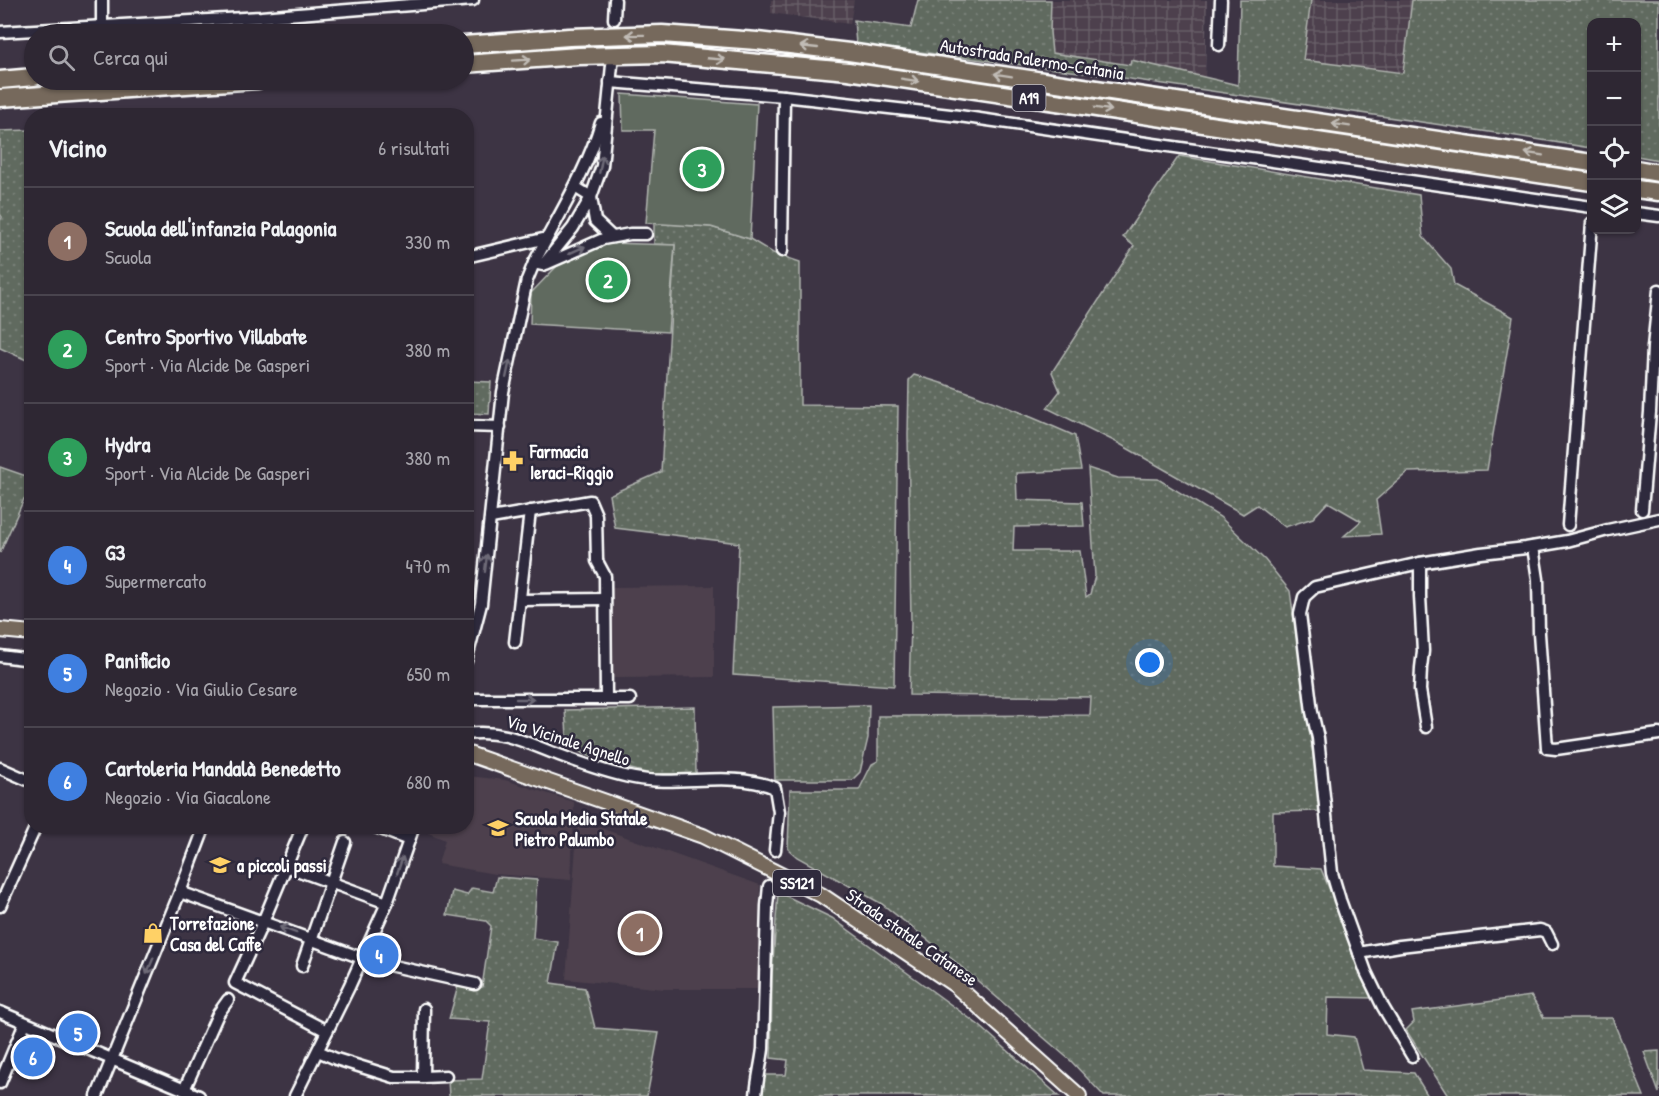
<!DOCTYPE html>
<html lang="it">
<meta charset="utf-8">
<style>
body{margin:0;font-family:"Patrick Hand",sans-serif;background:#3a333f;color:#f1f3f6}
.controls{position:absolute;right:18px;top:18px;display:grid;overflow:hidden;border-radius:12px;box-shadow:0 2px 4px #0004}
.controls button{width:54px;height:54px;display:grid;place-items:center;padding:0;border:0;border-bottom:2px solid #49444e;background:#2e2733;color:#f1f3f6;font:30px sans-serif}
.you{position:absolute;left:1150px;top:663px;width:21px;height:21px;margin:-15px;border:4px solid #fff;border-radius:50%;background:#1a73e8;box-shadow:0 0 0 9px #1a73e833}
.badge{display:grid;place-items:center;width:39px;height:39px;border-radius:50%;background:#ffd166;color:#fff;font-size:20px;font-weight:700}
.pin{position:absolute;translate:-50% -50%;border:3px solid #fff;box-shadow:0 2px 6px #0006}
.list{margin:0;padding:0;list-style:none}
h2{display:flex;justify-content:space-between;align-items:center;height:78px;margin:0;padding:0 24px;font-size:26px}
h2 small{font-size:20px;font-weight:400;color:#a7a5ac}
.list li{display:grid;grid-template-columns:39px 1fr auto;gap:18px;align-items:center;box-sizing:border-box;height:108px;padding:0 24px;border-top:2px solid #49444e}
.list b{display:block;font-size:22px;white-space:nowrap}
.list p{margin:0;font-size:20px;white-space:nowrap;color:#a7a5ac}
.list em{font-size:20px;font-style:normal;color:#a7a5ac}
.icon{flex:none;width:33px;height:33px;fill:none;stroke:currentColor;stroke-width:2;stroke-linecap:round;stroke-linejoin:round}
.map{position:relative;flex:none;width:1659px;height:1096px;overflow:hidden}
.search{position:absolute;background:#2e2733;box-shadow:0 2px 4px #0004;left:24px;top:24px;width:450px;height:66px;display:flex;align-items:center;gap:15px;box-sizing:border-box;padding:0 21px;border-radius:33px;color:#a7a5ac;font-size:22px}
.panel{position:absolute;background:#2e2733;box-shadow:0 2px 4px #0004;left:24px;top:108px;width:450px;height:726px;border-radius:24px}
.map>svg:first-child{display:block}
.built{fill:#4d414d}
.industrial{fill:url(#industrial-grid)}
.grass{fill:url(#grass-dots);stroke:#b0b4af;stroke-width:1.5}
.pitch{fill:#606a5f;stroke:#b0b4af;stroke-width:1.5}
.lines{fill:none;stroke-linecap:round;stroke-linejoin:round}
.minor-tunnel{stroke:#504857;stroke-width:10;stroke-dasharray:10 5;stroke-linecap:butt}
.minor-casing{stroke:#fff;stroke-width:15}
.major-casing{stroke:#fff;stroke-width:18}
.highway-casing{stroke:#fff;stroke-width:21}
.minor{stroke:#2f2a3d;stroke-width:10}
.major{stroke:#76695c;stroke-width:14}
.highway{stroke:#76695c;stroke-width:16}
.oneway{stroke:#c1bcb6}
.oneway2{stroke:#6d6a77}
.labels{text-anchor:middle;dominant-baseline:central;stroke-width:5;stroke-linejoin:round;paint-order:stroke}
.shield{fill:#2f2a3d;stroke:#c1bfc5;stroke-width:1.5}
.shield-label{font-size:16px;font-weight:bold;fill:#fff}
.street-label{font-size:18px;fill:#fff;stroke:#2f2a3d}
.poi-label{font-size:18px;font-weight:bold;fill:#fff;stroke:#2f2a3d;text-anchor:start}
</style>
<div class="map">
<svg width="1659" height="1096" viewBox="0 0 1659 1096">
<defs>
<pattern id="industrial-grid" width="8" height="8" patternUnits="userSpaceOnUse" patternTransform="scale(1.5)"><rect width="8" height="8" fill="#4d414d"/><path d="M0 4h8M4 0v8" fill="none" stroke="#685e68"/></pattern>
<pattern id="grass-dots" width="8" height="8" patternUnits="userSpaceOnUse" patternTransform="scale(1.5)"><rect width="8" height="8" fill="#606a5f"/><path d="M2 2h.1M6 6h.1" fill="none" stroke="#788077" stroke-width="1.8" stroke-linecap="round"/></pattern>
</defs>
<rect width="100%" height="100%" fill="#3d3444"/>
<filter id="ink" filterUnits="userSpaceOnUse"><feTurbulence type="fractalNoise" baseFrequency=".0167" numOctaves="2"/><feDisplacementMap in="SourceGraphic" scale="12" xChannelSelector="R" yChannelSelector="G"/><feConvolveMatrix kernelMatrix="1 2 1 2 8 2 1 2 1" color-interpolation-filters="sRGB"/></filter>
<g filter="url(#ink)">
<g class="built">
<polygon points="714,586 714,677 613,678 612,587"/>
<polygon points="467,776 505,780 574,802 571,880 495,874 438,864 445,840 422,830 423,827 466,826"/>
<polygon points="578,820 760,885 758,989 664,989 566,979"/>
</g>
<g class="industrial">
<polygon points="771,0 854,0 850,24 771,13"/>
<polygon points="1051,0 1207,0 1205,77 1131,61 1130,65 1052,53 1050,32"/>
<polygon points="1311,0 1412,0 1404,73 1303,60"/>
</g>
<g class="grass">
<polygon points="918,0 1051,0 1050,32 1052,53 1130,65 1131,60 1238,85 1240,0 1311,0 1303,60 1403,73 1412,0 1659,0 1659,160 1637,156 1636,22 1592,22 1591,148 1523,137 1103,75 856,44 854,20 911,28"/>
<polygon points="31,130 32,130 31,362 0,348 0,221 2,217 0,214 0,131"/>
<polygon points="1179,156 1419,195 1423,237 1451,269 1454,285 1513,317 1487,470 1408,472 1376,500 1381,534 1344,536 1361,521 1328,502 1313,518 1285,527 1257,505 1243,514 1118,443 1047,408 1060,391 1052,372 1134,246 1123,237"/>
<polygon points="654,223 711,227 750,239 773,253 800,262 800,405 898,406 894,686 733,675 739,543 615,528 609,495 661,472 675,245 654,244"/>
<path d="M914 375C970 390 1022 413 1075 436L1081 470 1016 473 1017 500 1082 502 1084 526 1014 527 1013 551H1080L1086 597 1090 594 1095 576 1088 468 1118 478 1158 479 1220 517 1265 560 1290 591 1321 811 1273 812V866L1321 869 1375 998 1328 997 1327 1034 1354 1037 1363 1070 1414 1073 1428 1096H1104L1071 1061 951 958 882 904 797 857 788 849 790 790H859L872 764 878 761V716L1090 715 1091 697 909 695 911 622 908 435 909 380Z"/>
<polygon points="467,381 491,382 489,414 467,413"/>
<polygon points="0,467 32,478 31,501 24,499 0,553"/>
<polygon points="869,705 868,738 860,772 852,780 775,780 773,707"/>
<polygon points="695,707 696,774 650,774 604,762 568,747 565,710"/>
<polygon points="497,877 537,880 533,938 558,942 551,983 585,988 595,1028 659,1033 647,1096 449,1096 448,1080 482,1079 490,1022 449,1019 458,986 472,989 482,987 491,926 486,921 447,915 452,891 467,895 472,888 493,892"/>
<polygon points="778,892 832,918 924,985 980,1026 1059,1096 762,1096 762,1075 786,1075 788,1060 771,1058 772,975"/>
<polygon points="1531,996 1544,1018 1612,1018 1644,1096 1448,1096 1406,1030 1414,1022 1412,1012"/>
<polygon points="1659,1051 1659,1093 1644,1052"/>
</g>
<g class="pitch">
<polygon points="622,94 757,104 750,239 711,227 646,223 654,130 623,130"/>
<polygon points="609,243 675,245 668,332 530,324 531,293 557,266"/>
</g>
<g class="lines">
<polyline class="minor-tunnel" points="769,886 775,850"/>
<g class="minor-casing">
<g id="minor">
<polyline points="102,0 102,26"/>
<polyline points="614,19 615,0"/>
<polyline points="0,32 261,17 473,0"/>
<polyline points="1219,45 1221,0"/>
<polyline points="610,82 784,96 959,116 1592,207"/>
<polyline points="575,187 591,197 595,221 612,237"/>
<polyline points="1636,213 1659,216"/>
<polyline points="782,251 784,96"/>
<polyline points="466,257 547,238"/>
<path d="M534 263C558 216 586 173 601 123"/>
<polyline points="546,264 603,239 630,234 646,234"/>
<polyline points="466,426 500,427"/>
<polyline points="1642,510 1650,412 1653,347 1659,290"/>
<polyline points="491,518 590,501 596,515 597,561 605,576 606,699"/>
<polyline points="1568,525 1592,223"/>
<polyline points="1533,547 1538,579 1539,633 1547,748 1556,749 1659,734"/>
<polyline points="1420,563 1420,596 1423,651 1421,668 1420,690 1426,727"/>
<polyline points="520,600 605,599"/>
<polyline points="515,642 530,511"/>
<polyline points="0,656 32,660"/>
<polyline points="466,661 481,604 503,392 527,280 534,263 543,265 573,228 591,197 602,166 612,65"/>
<polyline points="466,699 630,699"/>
<path d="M466 734C503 729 526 743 559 755 583 764 608 773 634 778 680 787 730 770 775 788L779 812 775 850"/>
<polyline points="0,768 32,782"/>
<polyline points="303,826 263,922 235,983 327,1031"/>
<polyline points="373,826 409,840"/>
<polyline points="286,866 387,903"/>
<polyline points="180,892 362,958 393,966 475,984"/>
<polyline points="0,906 36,826"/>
<polyline points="1359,953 1400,946 1540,930 1546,932 1552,944"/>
<polyline points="302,966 345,842"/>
<polyline points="0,1012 199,1096"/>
<polyline points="318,1051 336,1059 394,1077 423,1077 424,1009"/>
<polyline points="1412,1056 1383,1007 1366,972 1340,900 1332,873 1318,738 1312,712 1300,614 1304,597 1315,587 1420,563 1481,553 1526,548 1567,541 1608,530 1659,519"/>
<polyline points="423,1077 446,1076"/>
<polyline points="0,1083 25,1023"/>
<polyline points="184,1090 218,1014 228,1000"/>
<polyline points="97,1096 180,892 205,826"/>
<polyline points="295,1096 349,987 387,903 414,826"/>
<path d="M756 1096C757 1080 761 1065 763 1049L767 906 769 886"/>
</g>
</g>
<g class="major-casing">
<g id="major">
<polyline points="0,630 32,633"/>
<polyline points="466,753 703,836 821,895 955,985 1079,1096"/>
</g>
</g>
<g class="highway-casing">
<g id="highway">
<polyline points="464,45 569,37 662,34 757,41 849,52 1592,163"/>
<polyline points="464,64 579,56 662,54 848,71 1592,182"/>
<polyline points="0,80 34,77"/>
<polyline points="0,98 257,80"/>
<polyline points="1636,169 1659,173"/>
<polyline points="1636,189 1659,192"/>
</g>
</g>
<use href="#minor" class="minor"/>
<use href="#major" class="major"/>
<use href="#highway" class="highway"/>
</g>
<defs><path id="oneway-shaft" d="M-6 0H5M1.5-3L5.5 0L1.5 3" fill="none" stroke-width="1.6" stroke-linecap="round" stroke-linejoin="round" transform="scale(1.5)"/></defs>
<g class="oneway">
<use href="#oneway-shaft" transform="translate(635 35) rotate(179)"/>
<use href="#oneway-shaft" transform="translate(809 47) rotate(-174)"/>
<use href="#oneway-shaft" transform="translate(716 59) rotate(5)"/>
<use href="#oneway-shaft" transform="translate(522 60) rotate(-4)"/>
<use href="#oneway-shaft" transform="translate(1003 75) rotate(-171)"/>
<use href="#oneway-shaft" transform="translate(910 80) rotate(9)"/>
<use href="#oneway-shaft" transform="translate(1103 109) rotate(9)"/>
<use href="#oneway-shaft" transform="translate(1341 125) rotate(-171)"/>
<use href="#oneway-shaft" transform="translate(1534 154) rotate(-171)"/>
</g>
<g class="oneway2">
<use href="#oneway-shaft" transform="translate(601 164) rotate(-79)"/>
<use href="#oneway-shaft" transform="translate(577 250) rotate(-24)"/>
<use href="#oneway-shaft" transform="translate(508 369) rotate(-78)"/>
<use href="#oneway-shaft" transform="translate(486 563) rotate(-83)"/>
<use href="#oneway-shaft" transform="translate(525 699)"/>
<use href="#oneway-shaft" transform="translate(400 865) rotate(-71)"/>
<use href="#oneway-shaft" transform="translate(288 930) rotate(-160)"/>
<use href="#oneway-shaft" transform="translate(150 966) rotate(113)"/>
</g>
</g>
<defs>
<g id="pharmacy-bare" transform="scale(1.62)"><path d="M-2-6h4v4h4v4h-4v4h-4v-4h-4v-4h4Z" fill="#ffd166" stroke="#2f2a3d" stroke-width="2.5" paint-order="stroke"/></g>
<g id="school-bare" transform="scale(1.62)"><path d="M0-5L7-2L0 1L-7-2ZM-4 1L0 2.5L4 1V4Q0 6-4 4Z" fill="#ffd166" stroke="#2f2a3d" stroke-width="2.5" paint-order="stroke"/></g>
<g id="shop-bare" transform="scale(1.62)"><path d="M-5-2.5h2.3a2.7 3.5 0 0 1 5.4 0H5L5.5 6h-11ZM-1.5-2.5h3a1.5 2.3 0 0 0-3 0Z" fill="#ffd166" stroke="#2f2a3d" stroke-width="2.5" paint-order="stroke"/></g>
</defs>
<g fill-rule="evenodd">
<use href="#pharmacy-bare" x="513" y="461"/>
<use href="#school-bare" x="498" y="828"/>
<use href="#school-bare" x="220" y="865"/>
<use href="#shop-bare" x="153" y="933"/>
</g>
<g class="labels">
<g class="shield">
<rect x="1012.5" y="85" width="33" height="26" rx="4.5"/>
<rect x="773" y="870" width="48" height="26" rx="4.5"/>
</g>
<g class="shield-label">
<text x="1029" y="98">A19</text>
<text x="797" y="883">SS121</text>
</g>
<g class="street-label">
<text transform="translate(1032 59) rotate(9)">Autostrada Palermo-Catania</text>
<text transform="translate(568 740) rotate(18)">Via Vicinale Agnello</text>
<text transform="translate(912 937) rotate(35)">Strada statale Catanese</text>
</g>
<g class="poi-label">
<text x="530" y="451">Farmacia<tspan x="530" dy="21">Ieraci-Riggio</tspan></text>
<text x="515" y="818">Scuola Media Statale<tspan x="515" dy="21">Pietro Palumbo</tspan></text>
<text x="237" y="865">a piccoli passi</text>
<text x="170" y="923">Torrefazione<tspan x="170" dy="21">Casa del Caffe</tspan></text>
</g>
</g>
</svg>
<div class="controls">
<button>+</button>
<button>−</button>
<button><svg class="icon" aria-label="locate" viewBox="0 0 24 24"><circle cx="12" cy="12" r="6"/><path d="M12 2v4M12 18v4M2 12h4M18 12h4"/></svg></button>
<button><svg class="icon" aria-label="layers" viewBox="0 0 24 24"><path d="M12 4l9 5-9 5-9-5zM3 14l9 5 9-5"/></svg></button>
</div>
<div class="you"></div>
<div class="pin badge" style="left:640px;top:933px;background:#8d6e63">1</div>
<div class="pin badge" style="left:608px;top:280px;background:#2e9e5b">2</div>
<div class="pin badge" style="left:702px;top:169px;background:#2e9e5b">3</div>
<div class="pin badge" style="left:379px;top:955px;background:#3f7fe0">4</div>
<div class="pin badge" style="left:78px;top:1033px;background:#3f7fe0">5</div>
<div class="pin badge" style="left:33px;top:1057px;background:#3f7fe0">6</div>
<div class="search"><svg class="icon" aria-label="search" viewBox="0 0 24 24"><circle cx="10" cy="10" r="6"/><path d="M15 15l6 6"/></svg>Cerca qui</div>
<section class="panel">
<h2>Vicino<small>6 risultati</small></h2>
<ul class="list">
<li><span class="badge" style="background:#8d6e63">1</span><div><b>Scuola dell'infanzia Palagonia</b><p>Scuola</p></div><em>330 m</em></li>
<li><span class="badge" style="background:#2e9e5b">2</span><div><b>Centro Sportivo Villabate</b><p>Sport · Via Alcide De Gasperi</p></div><em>380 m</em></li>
<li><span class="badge" style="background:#2e9e5b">3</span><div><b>Hydra</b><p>Sport · Via Alcide De Gasperi</p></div><em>380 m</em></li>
<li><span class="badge" style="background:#3f7fe0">4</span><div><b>G3</b><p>Supermercato</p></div><em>470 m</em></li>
<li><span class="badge" style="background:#3f7fe0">5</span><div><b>Panificio</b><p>Negozio · Via Giulio Cesare</p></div><em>650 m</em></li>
<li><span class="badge" style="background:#3f7fe0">6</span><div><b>Cartoleria Mandalà Benedetto</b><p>Negozio · Via Giacalone</p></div><em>680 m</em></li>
</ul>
</section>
</div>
